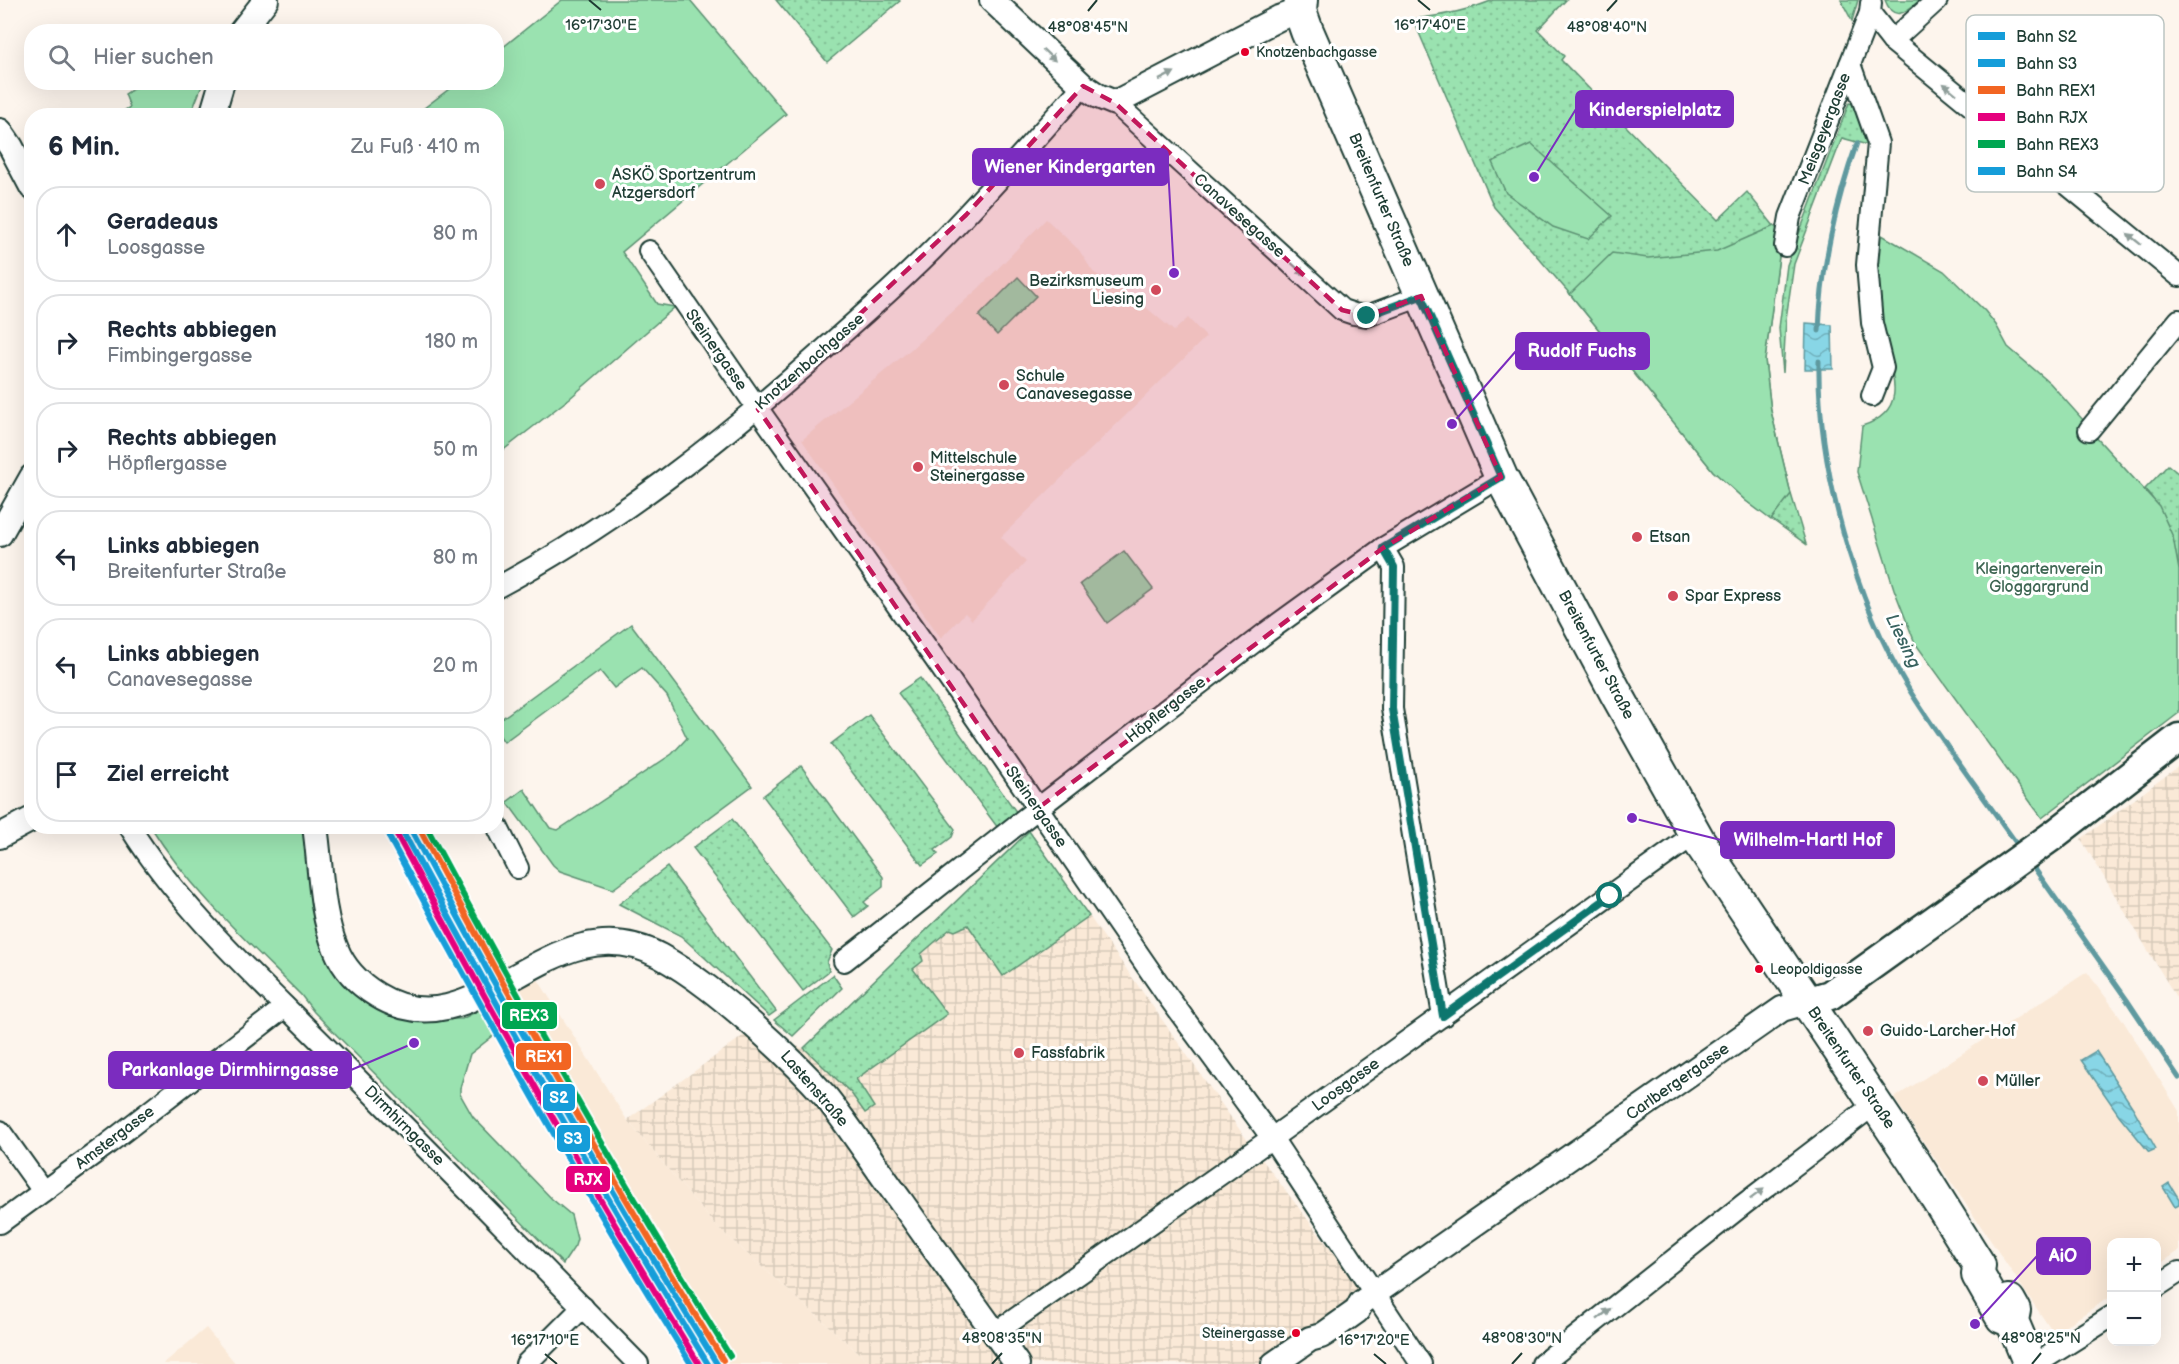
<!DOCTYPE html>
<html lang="de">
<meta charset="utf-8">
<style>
body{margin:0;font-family:"Balsamiq Sans",sans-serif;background:#f6f6f7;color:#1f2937}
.controls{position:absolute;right:18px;bottom:18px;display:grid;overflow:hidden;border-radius:12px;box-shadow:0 6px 24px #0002}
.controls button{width:54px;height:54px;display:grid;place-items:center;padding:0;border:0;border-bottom:2px solid #e0e1e3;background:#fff;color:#1f2937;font:30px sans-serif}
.stop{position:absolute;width:18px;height:18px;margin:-14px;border:4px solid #0f766e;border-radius:50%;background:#fff}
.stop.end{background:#0f766e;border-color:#fff;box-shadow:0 2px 6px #0008}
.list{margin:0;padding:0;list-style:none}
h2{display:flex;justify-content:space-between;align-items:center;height:78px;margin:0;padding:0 24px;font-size:26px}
h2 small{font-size:20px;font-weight:400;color:#747a83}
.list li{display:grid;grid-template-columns:39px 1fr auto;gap:18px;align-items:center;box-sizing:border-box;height:96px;margin:0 12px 12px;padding:0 12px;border:2px solid #e0e1e3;border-radius:24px}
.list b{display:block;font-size:22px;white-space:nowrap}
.list p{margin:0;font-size:20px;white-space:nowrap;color:#747a83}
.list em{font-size:20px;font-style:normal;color:#747a83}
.icon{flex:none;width:33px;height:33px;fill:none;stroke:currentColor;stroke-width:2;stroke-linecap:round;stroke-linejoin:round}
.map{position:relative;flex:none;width:2179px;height:1364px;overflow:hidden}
.search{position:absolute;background:#fff;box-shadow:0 6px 24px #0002;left:24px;top:24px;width:480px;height:66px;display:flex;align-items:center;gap:15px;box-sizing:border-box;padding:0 21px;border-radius:24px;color:#747a83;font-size:22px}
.panel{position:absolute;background:#fff;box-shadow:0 6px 24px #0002;left:24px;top:108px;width:480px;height:726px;border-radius:24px}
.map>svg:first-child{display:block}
.built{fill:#fae9d7}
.industrial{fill:url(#industrial-grid)}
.grass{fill:url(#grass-dots);stroke:#5c9072;stroke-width:1.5}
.green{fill:#9ae2b0;stroke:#5c9072;stroke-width:1.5}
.water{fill:url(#water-waves);stroke:#5e999f;stroke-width:1.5}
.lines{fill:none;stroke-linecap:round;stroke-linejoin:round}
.stream{stroke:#5e999f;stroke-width:5}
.minor-casing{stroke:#1f3d34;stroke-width:24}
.tertiary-casing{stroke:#1f3d34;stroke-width:28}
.secondary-casing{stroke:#1f3d34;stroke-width:33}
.primary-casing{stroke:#1f3d34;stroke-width:36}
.minor{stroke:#fff;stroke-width:20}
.tertiary{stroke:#fff;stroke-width:24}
.secondary{stroke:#fff;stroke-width:28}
.primary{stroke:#fff;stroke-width:32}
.rail-1-casing{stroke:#fff;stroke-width:10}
.rail-2-casing{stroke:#fff;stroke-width:10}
.rail-3-casing{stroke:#fff;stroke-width:10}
.rail-4-casing{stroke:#fff;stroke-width:10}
.rail-5-casing{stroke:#fff;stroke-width:10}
.rail-6-casing{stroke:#fff;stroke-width:10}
.rail-1{stroke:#159dd9;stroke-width:6}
.rail-2{stroke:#159dd9;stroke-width:6}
.rail-3{stroke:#f26522;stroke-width:6}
.rail-4{stroke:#e5007d;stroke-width:6}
.rail-5{stroke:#00a651;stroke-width:6}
.rail-6{stroke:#159dd9;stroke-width:6}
.oneway{fill:#8f9e9a}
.route{stroke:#0f766e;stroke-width:8}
.marked{fill:#c2185b;fill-opacity:0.2;stroke:#c2185b;stroke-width:4.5;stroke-dasharray:12 8;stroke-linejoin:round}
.ticks{fill:none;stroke:#1f3d34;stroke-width:2}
.bus-dot{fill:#e4002b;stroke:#fff;stroke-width:2}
.poi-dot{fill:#d1495b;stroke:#fff;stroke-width:2}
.labels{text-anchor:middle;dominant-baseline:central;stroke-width:6;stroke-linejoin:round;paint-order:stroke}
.bus-label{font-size:14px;fill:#1f3d34;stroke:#fff;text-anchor:start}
.street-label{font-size:16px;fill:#1f3d34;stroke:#fff}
.poi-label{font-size:16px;fill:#1f3d34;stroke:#fff;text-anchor:start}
.park-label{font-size:16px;fill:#3e6653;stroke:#fff}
.water-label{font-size:18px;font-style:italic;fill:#396360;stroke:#fff}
.key{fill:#fff;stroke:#bcc5c2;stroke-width:1.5}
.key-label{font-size:16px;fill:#1f3d34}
.ticks-label{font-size:15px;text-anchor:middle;fill:#1f3d34;stroke:#fff;stroke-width:6;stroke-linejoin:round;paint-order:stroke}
.leader{fill:none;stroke:#7b2cbf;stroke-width:2}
.callout-dot{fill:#7b2cbf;stroke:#fff;stroke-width:2}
.callout{fill:#7b2cbf;stroke:#7b2cbf;stroke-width:2}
.callout-label{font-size:18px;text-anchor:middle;font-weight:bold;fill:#fff}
.line-badge{stroke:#fff;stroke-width:2}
.badge-label{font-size:16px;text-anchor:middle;font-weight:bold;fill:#fff}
</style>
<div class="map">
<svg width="2179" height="1364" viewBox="0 0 2179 1364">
<defs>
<pattern id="industrial-grid" width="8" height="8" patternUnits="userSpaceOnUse" patternTransform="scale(1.5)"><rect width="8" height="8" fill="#fae9d7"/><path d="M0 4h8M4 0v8" fill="none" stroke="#d6c9b9"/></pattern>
<pattern id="grass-dots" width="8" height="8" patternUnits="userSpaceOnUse" patternTransform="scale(1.5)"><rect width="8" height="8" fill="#9ae2b0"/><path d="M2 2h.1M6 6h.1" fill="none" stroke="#84c398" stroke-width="1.8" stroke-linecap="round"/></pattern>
<pattern id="water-waves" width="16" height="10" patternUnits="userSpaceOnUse" patternTransform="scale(1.5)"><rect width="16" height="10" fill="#88d6e6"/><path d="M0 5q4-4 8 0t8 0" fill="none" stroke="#6fafbb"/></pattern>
</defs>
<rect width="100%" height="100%" fill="#fdf5ed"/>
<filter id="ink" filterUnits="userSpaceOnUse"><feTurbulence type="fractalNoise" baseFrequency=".0167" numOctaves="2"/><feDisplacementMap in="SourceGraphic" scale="12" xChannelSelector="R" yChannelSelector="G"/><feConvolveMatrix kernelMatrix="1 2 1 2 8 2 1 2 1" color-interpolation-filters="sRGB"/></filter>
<g filter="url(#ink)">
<g class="built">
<polygon points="1046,219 1079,250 1093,272 1141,303 1174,331 1188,318 1206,337 1001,537 1026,562 972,620 965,613 941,638 802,440 910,350 979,288"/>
<polygon points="2087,972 2122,1019 2179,1111 2179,1251 2157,1266 2156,1242 2112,1242 2111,1296 2054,1334 1894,1098"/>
<polygon points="537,978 627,1120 715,1225 871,1364 692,1364 664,1324 586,1188 509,1043 493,1007 495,1006 493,1002"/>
<polygon points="206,1328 236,1364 163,1364"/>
</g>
<g class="industrial">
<polygon points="2179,766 2179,1002 2081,839"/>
<polygon points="1029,831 1242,1133 1371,1303 1280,1364 871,1364 715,1225 627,1120 743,1036 805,1048"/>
</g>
<g class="grass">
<polygon points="776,0 899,0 900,1 827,62"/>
<path d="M1493 0H1566L1538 30 1564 56 1561 60 1718 220 1747 192 1774 226 1782 234 1765 360 1771 411 1791 494 1806 544 1746 501 1713 471 1570 294 1494 207 1413 19C1440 16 1468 11 1493 0Z"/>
<polygon points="1841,0 1858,0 1852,21"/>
<polygon points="1849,103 1858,105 1871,146 1842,138 1794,264 1786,319 1783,373 1779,328 1787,265"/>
<path d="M2168 465 2179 474V570C2173 537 2167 515 2145 489Z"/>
<polygon points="920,678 1017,813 998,828 898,693"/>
<polygon points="869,715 955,829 952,837 935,850 938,854 922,865 831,744"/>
<polygon points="801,766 883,877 883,887 864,902 868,906 854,917 763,796"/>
<polygon points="732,819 832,950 827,962 829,971 803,991 693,848"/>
<polygon points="1029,831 1089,916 1003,976 968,925 955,931 950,929 921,954 923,961 913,969 947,1014 856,1079 874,1107 865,1113 851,1093 804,1048"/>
<polygon points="667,867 776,1011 769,1016 681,936 619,904"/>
<polygon points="833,975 842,988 793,1036 774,1020"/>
</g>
<g class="green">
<polygon points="562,0 690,0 786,114 622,252 657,304 675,307 570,398 497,455 496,116 415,115 457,83 496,82 497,52"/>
<path d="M1885 0H1920C1907 11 1894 24 1885 0Z"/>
<polygon points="144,82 203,82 203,83 192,111 186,115 124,115 122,112 130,107 125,94"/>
<polygon points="1531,144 1612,216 1588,239 1553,227 1506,193 1492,162"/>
<polygon points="1774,226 1782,234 1765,360 1771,411 1791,494 1771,520 1746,501 1713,471 1570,294 1612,253 1648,258 1717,251"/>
<path d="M1875 231 1944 271 1985 311 1996 325 2008 347 2050 383 2084 421 2083 423 2159 506 2173 537 2179 570V713L2042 818 1915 643 1894 589 1857 472 1862 426C1918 408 1885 361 1879 324 1874 293 1876 261 1875 231Z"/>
<polygon points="1018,277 1036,296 997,335 979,316"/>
<polygon points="1124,551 1153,589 1107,623 1080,584"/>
<polygon points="631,624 752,786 613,889 560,871 553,865 507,802 524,789 550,828 558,830 672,754 687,738 667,696 642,668 614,688 600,671 504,742 497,732 497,722"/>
<path d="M151 827H304L317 931 325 954 369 1003 388 1013 408 1019H462L483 1008 490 1011 498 1032 470 1054 460 1088V1094L473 1117 552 1199 571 1215 577 1239 575 1246 563 1264 314 1012 301 995C248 942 191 891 151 827Z"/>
</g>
<g class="water">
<polygon points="1806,323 1832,325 1833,369 1805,369"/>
<polygon points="2096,1051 2133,1108 2156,1149 2149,1152 2119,1115 2081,1060"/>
<polygon points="2169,1183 2179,1199 2179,1205 2175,1207 2163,1187"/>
</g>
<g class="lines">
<g class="stream">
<path d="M1819 331C1821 269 1836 201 1857 143"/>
<path d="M1819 361C1817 467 1855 601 1910 691 1944 745 1983 796 2019 847"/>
<polyline points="2030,862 2127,1000 2179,1078"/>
</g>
<g class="minor-casing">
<g id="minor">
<polyline points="1870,13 1892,41 2179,276"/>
<polyline points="1892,41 1937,0"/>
<polyline points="1850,64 1878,143 1867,265 1872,323 1883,368 1872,396"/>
<polyline points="1115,103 1342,310 1354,314 1367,316 1421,296"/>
<polyline points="1785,246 1790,217 1870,13 1871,3"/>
<polyline points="649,251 758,409 935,659 1166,994 1272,1138 1421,1364"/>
<polyline points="2089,430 2179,320"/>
<polyline points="1383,548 1394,567 1392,709 1443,1016"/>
<path d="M496 588C614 525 719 443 819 354 870 309 921 264 967 214 1006 172 1044 129 1083 86"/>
<polyline points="496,824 518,868"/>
<path d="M129 826C182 911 259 980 329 1050 432 1154 536 1259 638 1364"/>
<polyline points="844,961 1037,809 1267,632 1383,548 1501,477"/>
<polyline points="0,1131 43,1191"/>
<polyline points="0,1223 105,1146 285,1007"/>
<polyline points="2156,1287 2179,1272"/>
<polyline points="995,1333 1272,1138 1695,834"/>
<polyline points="526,1364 583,1307"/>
<polyline points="1542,1364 1744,1204 1875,1104"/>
<polyline points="2036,1364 2112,1316"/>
</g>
</g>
<g class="tertiary-casing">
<g id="tertiary">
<polyline points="992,0 1083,86 1098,96 1115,103 1279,18 1300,11"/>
<polyline points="241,32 266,0"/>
<polyline points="212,116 222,82"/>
<polyline points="0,131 11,147 32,187"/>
<polyline points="0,534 32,477"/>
<path d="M315 826C321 867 320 911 336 949 344 969 359 984 377 995 477 1057 550 897 660 956 694 975 722 998 752 1024 778 1047 803 1071 826 1097 853 1131 876 1168 902 1203 940 1257 978 1310 1017 1364"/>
<polyline points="0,836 32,819"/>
<polyline points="1274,1364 1310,1339 1321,1336 1326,1333 1357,1311 1361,1303 1782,1009 1806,1002"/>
</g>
</g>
<g class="secondary-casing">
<polyline id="secondary" points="1806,1002 1830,995 2055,834 2179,738"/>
</g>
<g class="primary-casing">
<g id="primary">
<polyline points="1301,0 1300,11 1307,31 1501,477 1616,693 1699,841 1913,1160 1979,1265 1978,1275 2002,1317 2012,1321"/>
<polyline points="2009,1301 2014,1310 2012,1321 2030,1364"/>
</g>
</g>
<use href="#minor" class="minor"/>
<use href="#tertiary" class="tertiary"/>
<use href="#secondary" class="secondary"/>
<use href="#primary" class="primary"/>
<g class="rail-1-casing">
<path id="rail-1" d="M409 826C507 1009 608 1188 717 1364"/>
</g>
<g class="rail-2-casing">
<path id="rail-2" d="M402 830C499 1011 600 1189 708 1364"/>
</g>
<g class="rail-3-casing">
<path id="rail-3" d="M418 826C514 1007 615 1186 723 1360"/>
</g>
<g class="rail-4-casing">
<path id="rail-4" d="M396 833C492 1013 592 1191 699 1364"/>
</g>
<g class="rail-5-casing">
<path id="rail-5" d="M426 826C522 1006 622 1183 730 1356"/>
</g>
<g class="rail-6-casing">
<path id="rail-6" d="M389 837C485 1015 584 1192 691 1364"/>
</g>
<use href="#rail-1" class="rail-1"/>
<use href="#rail-2" class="rail-2"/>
<use href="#rail-3" class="rail-3"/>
<use href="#rail-4" class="rail-4"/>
<use href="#rail-5" class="rail-5"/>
<use href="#rail-6" class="rail-6"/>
</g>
<defs><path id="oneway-solid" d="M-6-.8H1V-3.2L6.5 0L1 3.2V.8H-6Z" transform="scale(1.5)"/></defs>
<g class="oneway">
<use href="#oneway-solid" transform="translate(1049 55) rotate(43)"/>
<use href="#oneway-solid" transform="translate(1167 76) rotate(-27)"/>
<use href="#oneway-solid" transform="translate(1950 89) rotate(-141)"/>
<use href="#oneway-solid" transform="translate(2134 239) rotate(-141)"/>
<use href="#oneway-solid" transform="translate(1298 269) rotate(42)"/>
<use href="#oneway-solid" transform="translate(1757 1194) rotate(-37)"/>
<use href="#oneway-solid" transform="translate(1604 1314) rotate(-39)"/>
</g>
</g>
<g class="lines" filter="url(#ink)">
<polyline class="route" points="1367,316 1421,296 1501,477 1383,548 1394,567 1392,709 1443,1016 1610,896"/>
</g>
<path class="marked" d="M1083 86 1115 103 1342 310 1367 316 1421 296 1501 477 1383 548 1037 809 758 409 966 215Z"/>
<path class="ticks" d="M589 0 601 10M1418 0 1430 10M1088 11 1097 0M1607 11 1617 0M545 1354 557 1364M1374 1354 1386 1364M992 1364 1002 1353M1512 1364 1522 1353M2032 1364 2041 1353"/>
<g class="bus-dot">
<circle cx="1245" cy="52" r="5"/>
<circle cx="1759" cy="969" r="5"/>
<circle cx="1296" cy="1333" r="5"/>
</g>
<g class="poi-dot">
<circle cx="600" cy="184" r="6"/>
<circle cx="1156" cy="290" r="6"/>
<circle cx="1004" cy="385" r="6"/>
<circle cx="918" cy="467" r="6"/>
<circle cx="1637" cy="537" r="6"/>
<circle cx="1673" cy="596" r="6"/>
<circle cx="1868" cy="1031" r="6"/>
<circle cx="1019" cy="1053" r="6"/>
<circle cx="1983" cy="1081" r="6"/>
</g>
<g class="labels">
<g class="bus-label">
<text x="1256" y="52">Knotzenbachgasse</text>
<text x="1770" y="969">Leopoldigasse</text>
<text x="1285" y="1333" text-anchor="end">Steinergasse</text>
</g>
<g class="street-label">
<text transform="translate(1825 129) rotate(-69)">Meisgeyergasse</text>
<text transform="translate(1381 200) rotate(67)">Breitenfurter Straße</text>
<text transform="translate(1239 216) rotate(42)">Canavesegasse</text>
<text transform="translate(716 350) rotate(55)">Steinergasse</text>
<text transform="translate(810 362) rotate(-41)">Knotzenbachgasse</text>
<text transform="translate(1596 655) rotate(62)">Breitenfurter Straße</text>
<text transform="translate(1166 710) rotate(-38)">Höpflergasse</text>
<text transform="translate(1036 807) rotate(55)">Steinergasse</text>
<text transform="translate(1851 1068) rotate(56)">Breitenfurter Straße</text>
<text transform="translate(1678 1082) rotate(-35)">Carlbergergasse</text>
<text transform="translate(1346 1085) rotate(-36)">Loosgasse</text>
<text transform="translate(814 1089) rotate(49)">Lastenstraße</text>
<text transform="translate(404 1126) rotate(45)">Dirmhirngasse</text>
<text transform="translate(115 1138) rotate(-37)">Amstergasse</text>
</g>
<g class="poi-label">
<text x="612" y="175">ASKÖ Sportzentrum<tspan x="612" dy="18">Atzgersdorf</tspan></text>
<text x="1144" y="281" text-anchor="end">Bezirksmuseum<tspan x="1144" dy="18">Liesing</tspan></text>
<text x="1016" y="376">Schule<tspan x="1016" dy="18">Canavesegasse</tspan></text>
<text x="930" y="458">Mittelschule<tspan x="930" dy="18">Steinergasse</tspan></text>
<text x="1649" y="537">Etsan</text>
<text x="1685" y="596">Spar Express</text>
<text x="1880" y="1031">Guido-Larcher-Hof</text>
<text x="1031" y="1053">Fassfabrik</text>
<text x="1995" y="1081">Müller</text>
</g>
<g class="park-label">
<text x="2039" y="569">Kleingartenverein<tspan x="2039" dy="18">Gloggargrund</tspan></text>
</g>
<g class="water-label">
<text transform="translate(1903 641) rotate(64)">Liesing</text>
</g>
</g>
<rect x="1966" y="15" width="198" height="177" rx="9" class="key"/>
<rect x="1978" y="32" width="27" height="8" fill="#159dd9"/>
<rect x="1978" y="59" width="27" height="8" fill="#159dd9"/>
<rect x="1978" y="86" width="27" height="8" fill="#f26522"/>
<rect x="1978" y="113" width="27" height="8" fill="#e5007d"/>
<rect x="1978" y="140" width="27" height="8" fill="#00a651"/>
<rect x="1978" y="167" width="27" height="8" fill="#159dd9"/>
<g class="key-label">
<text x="2016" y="42">Bahn S2</text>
<text x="2016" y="69">Bahn S3</text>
<text x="2016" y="96">Bahn REX1</text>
<text x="2016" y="123">Bahn RJX</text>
<text x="2016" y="150">Bahn REX3</text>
<text x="2016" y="177">Bahn S4</text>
</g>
<g class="ticks-label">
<text x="601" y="30">16°17'30"E</text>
<text x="1430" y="30">16°17'40"E</text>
<text x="1088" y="32">48°08'45"N</text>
<text x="1607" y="32">48°08'40"N</text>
<text x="1002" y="1343">48°08'35"N</text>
<text x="1522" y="1343">48°08'30"N</text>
<text x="2041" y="1343">48°08'25"N</text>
<text x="545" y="1345">16°17'10"E</text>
<text x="1374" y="1345">16°17'20"E</text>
</g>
<path class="leader" d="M1534 177L1576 109M1174 273L1168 167M1452 424L1516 351M1632 818L1721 840M414 1043L351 1070M1975 1324L2037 1256"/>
<g class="callout-dot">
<circle cx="1534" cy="177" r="6"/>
<circle cx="1174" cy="273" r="6"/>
<circle cx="1452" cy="424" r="6"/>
<circle cx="1632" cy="818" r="6"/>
<circle cx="414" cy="1043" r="6"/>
<circle cx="1975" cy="1324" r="6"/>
</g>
<g class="callout">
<rect x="1576" y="91" width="157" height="36" rx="6"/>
<rect x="973" y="149" width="195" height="36" rx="6"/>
<rect x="1516" y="333" width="133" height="36" rx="6"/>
<rect x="1721" y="822" width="173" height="36" rx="6"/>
<rect x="109" y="1052" width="242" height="36" rx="6"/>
<rect x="2037" y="1238" width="53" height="36" rx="6"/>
</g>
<g class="callout-label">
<text x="1655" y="116">Kinderspielplatz</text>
<text x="1070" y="173">Wiener Kindergarten</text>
<text x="1582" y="357">Rudolf Fuchs</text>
<text x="1808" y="846">Wilhelm-Hartl Hof</text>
<text x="230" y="1076">Parkanlage Dirmhirngasse</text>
<text x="2063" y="1262">AiO</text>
</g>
<g class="line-badge">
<rect x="501" y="1001" width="57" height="29" rx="6" fill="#00a651"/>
<rect x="515" y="1042" width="57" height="29" rx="6" fill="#f26522"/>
<rect x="542" y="1083" width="34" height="29" rx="6" fill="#159dd9"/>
<rect x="556" y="1124" width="35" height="29" rx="6" fill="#159dd9"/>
<rect x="565" y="1165" width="46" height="28" rx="6" fill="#e5007d"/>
</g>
<g class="badge-label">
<text x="529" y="1021">REX3</text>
<text x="544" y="1062">REX1</text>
<text x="559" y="1103">S2</text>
<text x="573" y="1144">S3</text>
<text x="588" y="1185">RJX</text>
</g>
</svg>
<div class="controls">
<button>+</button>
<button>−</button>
</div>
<div class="stop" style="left:1610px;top:896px"></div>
<div class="stop end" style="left:1367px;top:316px"></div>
<div class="search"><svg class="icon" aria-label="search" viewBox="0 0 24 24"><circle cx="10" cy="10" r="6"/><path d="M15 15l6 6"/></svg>Hier suchen</div>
<section class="panel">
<h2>6 Min.<small>Zu Fuß · 410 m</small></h2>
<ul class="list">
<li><svg class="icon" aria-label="ahead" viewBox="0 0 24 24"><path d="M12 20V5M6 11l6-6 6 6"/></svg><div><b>Geradeaus</b><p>Loosgasse</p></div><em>80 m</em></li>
<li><svg class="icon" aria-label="right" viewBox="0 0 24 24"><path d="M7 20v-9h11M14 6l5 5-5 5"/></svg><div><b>Rechts abbiegen</b><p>Fimbingergasse</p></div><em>180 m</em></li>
<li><svg class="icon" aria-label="right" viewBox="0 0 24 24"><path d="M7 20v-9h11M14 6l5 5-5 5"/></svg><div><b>Rechts abbiegen</b><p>Höpflergasse</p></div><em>50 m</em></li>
<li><svg class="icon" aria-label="left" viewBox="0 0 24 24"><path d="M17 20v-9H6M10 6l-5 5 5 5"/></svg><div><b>Links abbiegen</b><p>Breitenfurter Straße</p></div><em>80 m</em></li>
<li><svg class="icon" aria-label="left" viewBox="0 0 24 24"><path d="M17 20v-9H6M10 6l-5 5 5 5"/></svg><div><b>Links abbiegen</b><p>Canavesegasse</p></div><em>20 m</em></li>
<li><svg class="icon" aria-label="arrive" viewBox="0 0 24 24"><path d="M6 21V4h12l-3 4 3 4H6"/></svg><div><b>Ziel erreicht</b></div></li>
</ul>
</section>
</div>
